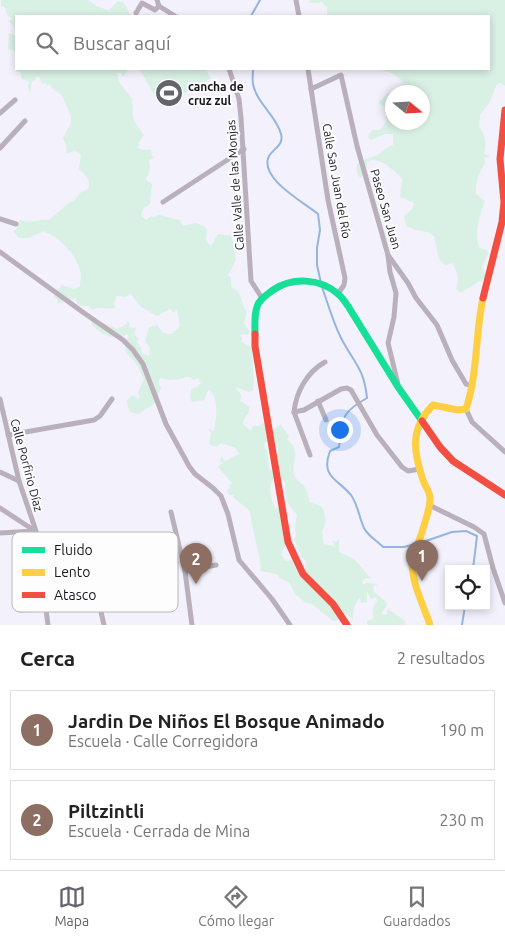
<!DOCTYPE html>
<html lang="es">
<meta charset="utf-8">
<style>
body{margin:0;font-family:Ubuntu,sans-serif;background:#f6f6f6;color:#222}
.controls{position:absolute;right:15px;bottom:15px;display:grid;overflow:hidden;border-radius:0px;box-shadow:0 2px 8px #0003}
.controls button{width:45px;height:45px;display:grid;place-items:center;padding:0;border:0;border-bottom:1px solid #e0e0e0;background:#fff;color:#222;font:25px sans-serif}
.compass{position:absolute;left:385px;top:85px;width:45px;height:45px;border-radius:50%;background:#fff;box-shadow:0 2px 8px #0003;rotate:108deg}
.you{position:absolute;left:339px;top:429px;width:18px;height:18px;margin:-12px;border:4px solid #fff;border-radius:50%;background:#1a73e8;box-shadow:0 0 0 8px #1a73e833}
.badge{display:grid;place-items:center;width:32px;height:32px;border-radius:50%;background:#65636d;color:#fff;font-size:16px;font-weight:700}
.pin{position:absolute;translate:-50% -41px;filter:drop-shadow(0 1px 2px #0008)}
.pin::after{content:'';position:absolute;top:26px;width:18px;height:15px;background:inherit;clip-path:polygon(0 0,100% 0,50% 100%)}
.list{margin:0;padding:0;list-style:none}
h2{display:flex;justify-content:space-between;align-items:center;height:65px;margin:0;padding:0 20px;font-size:21px}
h2 small{font-size:16px;font-weight:400;color:#767676}
.list li{display:grid;grid-template-columns:32px 1fr auto;gap:15px;align-items:center;box-sizing:border-box;height:80px;margin:0 10px 10px;padding:0 10px;border:1px solid #e0e0e0;border-radius:0px}
.list b{display:block;font-size:19px;white-space:nowrap}
.list p{margin:0;font-size:16px;white-space:nowrap;color:#767676}
.list em{font-size:16px;font-style:normal;color:#767676}
.icon{flex:none;width:28px;height:28px;fill:none;stroke:currentColor;stroke-width:2;stroke-linecap:round;stroke-linejoin:round}
.map{position:relative;flex:none;width:505px;height:625px;overflow:hidden}
.search{position:absolute;background:#fff;box-shadow:0 2px 8px #0003;left:15px;right:15px;top:15px;height:55px;display:flex;align-items:center;gap:12px;box-sizing:border-box;padding:0 18px;border-radius:0px;color:#767676;font-size:19px}
.sheet{height:245px;background:#fff}
nav{display:flex;justify-content:space-around;align-items:center;box-sizing:border-box;height:70px;border-top:1px solid #e0e0e0;background:#fff;font-size:14px;color:#767676}
nav a{display:grid;justify-items:center;gap:2px}
nav .on{color:#65636d}
.map>svg:first-child{display:block}
.green{fill:#d9f0e4}
.lines{fill:none;stroke-linecap:round;stroke-linejoin:round}
.stream{stroke:#95b5de;stroke-width:2}
.street{stroke:#bab0bc;stroke-width:5}
.fast{stroke:#16e098;stroke-width:7}
.slow{stroke:#ffcf43;stroke-width:7}
.jam{stroke:#f24e42;stroke-width:7}
.labels{text-anchor:middle;dominant-baseline:central;stroke-width:4;stroke-linejoin:round;paint-order:stroke}
.poi-label{font-size:12px;font-weight:bold;fill:#191620;stroke:#fdfdfd;text-anchor:start}
.street-label{font-size:12px;fill:#191620;stroke:#fdfdfd}
.key{fill:#fdfdfd;stroke:#b9b8bb;stroke-width:1}
.key-label{font-size:14px;fill:#191620}
</style>
<div class="map">
<svg width="505" height="625" viewBox="0 0 505 625">
<rect width="100%" height="100%" fill="#f3f1fb"/>
<g class="green">
<polygon points="1,0 88,0 95,5 109,11 118,1 124,3 131,16 16,16 16,57 14,50 8,49 9,33 16,35 14,26 8,21 13,19 7,15 5,7 1,6"/>
<path d="M311 0H505V86L501 83 497 84 489 103 480 115 479 127C486 134 486 145 484 154L489 155 488 158 484 157 485 163C479 173 475 182 476 194L485 201C480 214 473 236 480 248L487 250 488 254 482 267 487 277 460 293 456 289C460 279 458 272 452 263L445 265 439 259 434 236 427 232 416 230 406 226 404 216 412 209 414 203 400 197 401 186 403 180C395 171 384 160 371 160L368 162V159L365 175 360 178C348 159 369 160 379 154 383 150 387 147 393 145V134H385L371 140 368 137 372 130H380L386 122V108L378 103 388 93H392V122H422V92H395L401 88 403 82C394 72 385 70 372 69H489V16H327V8L321 1 320 3H310L309 1Z"/>
<path d="M15 67 16 69H128L123 77 121 73H117L119 82 133 100 131 102 133 106C131 121 136 123 144 135L139 142 138 148 144 150 150 149 153 158 149 160 150 168 146 180 152 184 150 204 143 209 141 215 146 220 151 216 154 217 159 215 180 220 183 226 196 223 205 227 207 232 206 241 211 246 218 234 231 236 235 247 234 250 236 260 231 270 227 275 231 277V287C243 291 240 303 247 312L244 323 250 332 247 335 244 334 239 336 242 337V342L253 348C250 362 256 375 253 390L249 392 235 387 242 396 240 400 249 407V412L244 419 243 424 251 431 253 426H259L263 423 266 426 268 441 265 442 264 447 267 450 269 469 275 472 276 476C266 485 271 498 275 509L280 507 290 535 281 554 286 561 293 560 305 573 306 561 301 557 294 538 296 536 295 526 297 515C285 502 286 498 285 482L277 474 278 460H273L278 455V445L273 439 275 429 280 424 289 436 287 440C302 450 291 462 294 474 295 480 301 482 304 486 307 490 308 497 310 502L322 507 324 512 326 520 322 532 324 544 335 546 332 540 336 542 339 539V552L354 559 370 577 371 579 366 578 362 581 363 585 366 583 378 584 374 586 373 591 386 602 387 605 381 614 387 615 388 609 404 620 406 625H367V621L374 619C371 614 373 605 377 602L376 597 371 599 367 591V602L361 603 360 597C354 603 353 613 353 620L347 614 338 611V620L333 621 313 605 305 602 296 595 289 582 279 578 277 574 261 571C260 551 252 532 250 511L233 497 234 495H229L227 491 232 483 218 467 223 463 220 461 221 456 225 461 239 454 236 448 221 443 216 447 209 444 211 433 208 429 214 431C216 417 220 400 209 389L204 400 192 402 190 398 191 389 197 387 201 383 198 378 193 380 190 377H185L183 379 169 380 160 378 158 383 161 387 156 402 139 414 130 412 126 401 132 395 140 399 138 393 144 379C141 374 138 365 134 361 124 351 123 350 128 336L127 334C114 341 102 335 92 325V322H100L117 329 127 324 126 321 129 322 130 327 136 328 134 335 139 338 137 342 141 348 142 353 149 356 150 348 145 341 149 327 157 325 163 333 172 334 180 326 177 309 174 313 170 309 157 316 141 307 130 293 126 297 117 296 114 303 115 308C108 310 99 305 92 310L89 306H80L77 303 76 298 57 304 58 300 53 297 62 285 74 289 80 286C80 281 82 275 80 270 75 253 60 238 43 231L29 238H19L13 231 16 230 19 221 21 220C30 224 39 219 49 220 57 214 66 203 75 200L80 193 88 189C92 180 85 175 79 169L81 155 75 151 66 154V146L63 138 71 123V117L62 95 51 88 50 84 47 86 46 83 42 84 39 77 36 76 35 80 32 81 30 93 28 88 29 82 22 79 20 72H17Z"/>
<polygon points="142,69 205,69 211,78 161,107 140,70"/>
</g>
<g class="lines">
<g class="stream">
<polyline points="251,16 260,0"/>
<path d="M253 69C253 74 252 80 253 84 257 104 276 115 281 134 284 145 274 148 269 156 258 178 305 203 318 214L320 230 317 248V265L321 283"/>
<path d="M322 287C328 304 333 322 341 338 354 363 364 368 367 398 340 413 343 419 339 447L330 451C320 477 338 479 351 495 358 505 359 517 364 528 367 535 377 541 383 547H404L415 544"/>
<polyline points="420,543 452,532 466,531 477,536 473,569"/>
<polyline points="462,625 465,606"/>
</g>
<g class="street">
<polyline points="157,0 159,6 175,16"/>
<polyline points="296,0 299,16"/>
<polyline points="136,13 142,3 155,10 159,6"/>
<polyline points="229,69 239,99 241,118 251,281 262,298"/>
<polyline points="308,69 328,200 345,278 344,285 338,294"/>
<polyline points="311,89 341,75 357,146 388,255 408,283 416,298 437,325 452,360 466,384 471,386"/>
<polyline points="0,113 15,100"/>
<polyline points="0,148 25,121"/>
<polyline points="163,202 244,149"/>
<polyline points="0,219 16,224"/>
<polyline points="0,252 84,313 123,340 133,350 143,364 166,424 189,466 195,474 213,488 221,496 228,514 239,560 272,599 290,625"/>
<polyline points="388,255 390,272 396,293 394,317 388,343 398,384"/>
<path d="M325 362C307 372 296 392 294 412L304 410 341 389 347 388 351 390 377 435 402 467 408 471 420 469"/>
<polyline points="0,399 19,481 36,531 48,625"/>
<polyline points="318,401 326,420"/>
<polyline points="466,409 472,422 505,452"/>
<polyline points="294,412 310,455"/>
<polyline points="8,435 94,420 100,416 112,399"/>
<polyline points="0,472 19,481"/>
<polyline points="429,505 474,527 484,534 493,568 505,603"/>
<polyline points="0,508 35,531"/>
<polyline points="171,512 185,571 192,625"/>
<polyline points="0,533 34,531"/>
<polyline points="84,537 104,625"/>
<polyline points="185,571 216,565"/>
<polyline points="20,610 46,609"/>
</g>
<path class="fast" d="M255 334C255 325 254 315 257 307 259 299 267 295 273 290 292 277 320 278 338 294 342 297 345 302 348 306L398 387 422 421"/>
<path class="slow" d="M430 625C423 604 412 584 412 562 416 548 431 511 430 498 430 492 425 486 423 480 413 451 410 428 433 405L458 410 466 409C478 373 475 335 483 298"/>
<g class="jam">
<polyline points="483,298 502,222 504,202 500,159 505,110"/>
<polyline points="255,334 255,346 288,542 303,574 333,604 347,625"/>
<polyline points="422,421 440,447 453,461 505,495"/>
</g>
</g>
<defs>
<g id="stadium-disc" transform="scale(1.4375)"><circle r="9.5" fill="#65636d" stroke="#fdfdfd"/><path d="M0-5a6.5 5 0 1 0 0 10a6.5 5 0 1 0 0-10ZM-3.5-1.8h7v3.6h-7Z" fill="#fff"/></g>
</defs>
<g fill-rule="evenodd">
<use href="#stadium-disc" x="169" y="93"/>
</g>
<g class="labels">
<g class="poi-label">
<text x="188" y="86">cancha de<tspan x="188" dy="14">cruz zul</tspan></text>
</g>
<g class="street-label">
<text transform="translate(337 181) rotate(80)">Calle San Juan del Río</text>
<text transform="translate(235 185) rotate(-94)">Calle Valle de las Monjas</text>
<text transform="translate(386 209) rotate(74)">Paseo San Juan</text>
<text transform="translate(27 465) rotate(75)">Calle Porfirio Díaz</text>
</g>
</g>
<rect x="12" y="532" width="166" height="80" rx="8" class="key"/>
<rect x="22" y="547" width="23" height="6" fill="#16e098"/>
<rect x="22" y="569" width="23" height="7" fill="#ffcf43"/>
<rect x="22" y="592" width="23" height="6" fill="#f24e42"/>
<g class="key-label">
<text x="54" y="555">Fluido</text>
<text x="54" y="577">Lento</text>
<text x="54" y="600">Atasco</text>
</g>
</svg>
<div class="controls">
<button><svg class="icon" aria-label="locate" viewBox="0 0 24 24"><circle cx="12" cy="12" r="6"/><path d="M12 2v4M12 18v4M2 12h4M18 12h4"/></svg></button>
</div>
<svg class="compass" viewBox="-18 -18 36 36"><path d="M0-13l5 13h-10z" fill="#e53935"/><path d="M0 13l5-13h-10z" fill="#767676"/></svg>
<div class="you"></div>
<div class="pin badge" style="left:422px;top:581px;background:#8d6e63">1</div>
<div class="pin badge" style="left:196px;top:584px;background:#8d6e63">2</div>
<div class="search"><svg class="icon" aria-label="search" viewBox="0 0 24 24"><circle cx="10" cy="10" r="6"/><path d="M15 15l6 6"/></svg>Buscar aquí</div>
</div>
<section class="sheet">
<h2>Cerca<small>2 resultados</small></h2>
<ul class="list">
<li><span class="badge" style="background:#8d6e63">1</span><div><b>Jardin De Niños El Bosque Animado</b><p>Escuela · Calle Corregidora</p></div><em>190 m</em></li>
<li><span class="badge" style="background:#8d6e63">2</span><div><b>Piltzintli</b><p>Escuela · Cerrada de Mina</p></div><em>230 m</em></li>
</ul>
</section>
<nav>
<a class="on"><svg class="icon" aria-label="map" viewBox="0 0 24 24"><path d="M3 6l6-2 6 2 6-2v14l-6 2-6-2-6 2zM9 4v14M15 6v14"/></svg>Mapa</a>
<a><svg class="icon" aria-label="directions" viewBox="0 0 24 24"><path d="M12 3l9 9-9 9-9-9zM9 14v-3h6M13 9l2 2-2 2"/></svg>Cómo llegar</a>
<a><svg class="icon" aria-label="saved" viewBox="0 0 24 24"><path d="M7 4h10v16l-5-4-5 4z"/></svg>Guardados</a>
</nav>
